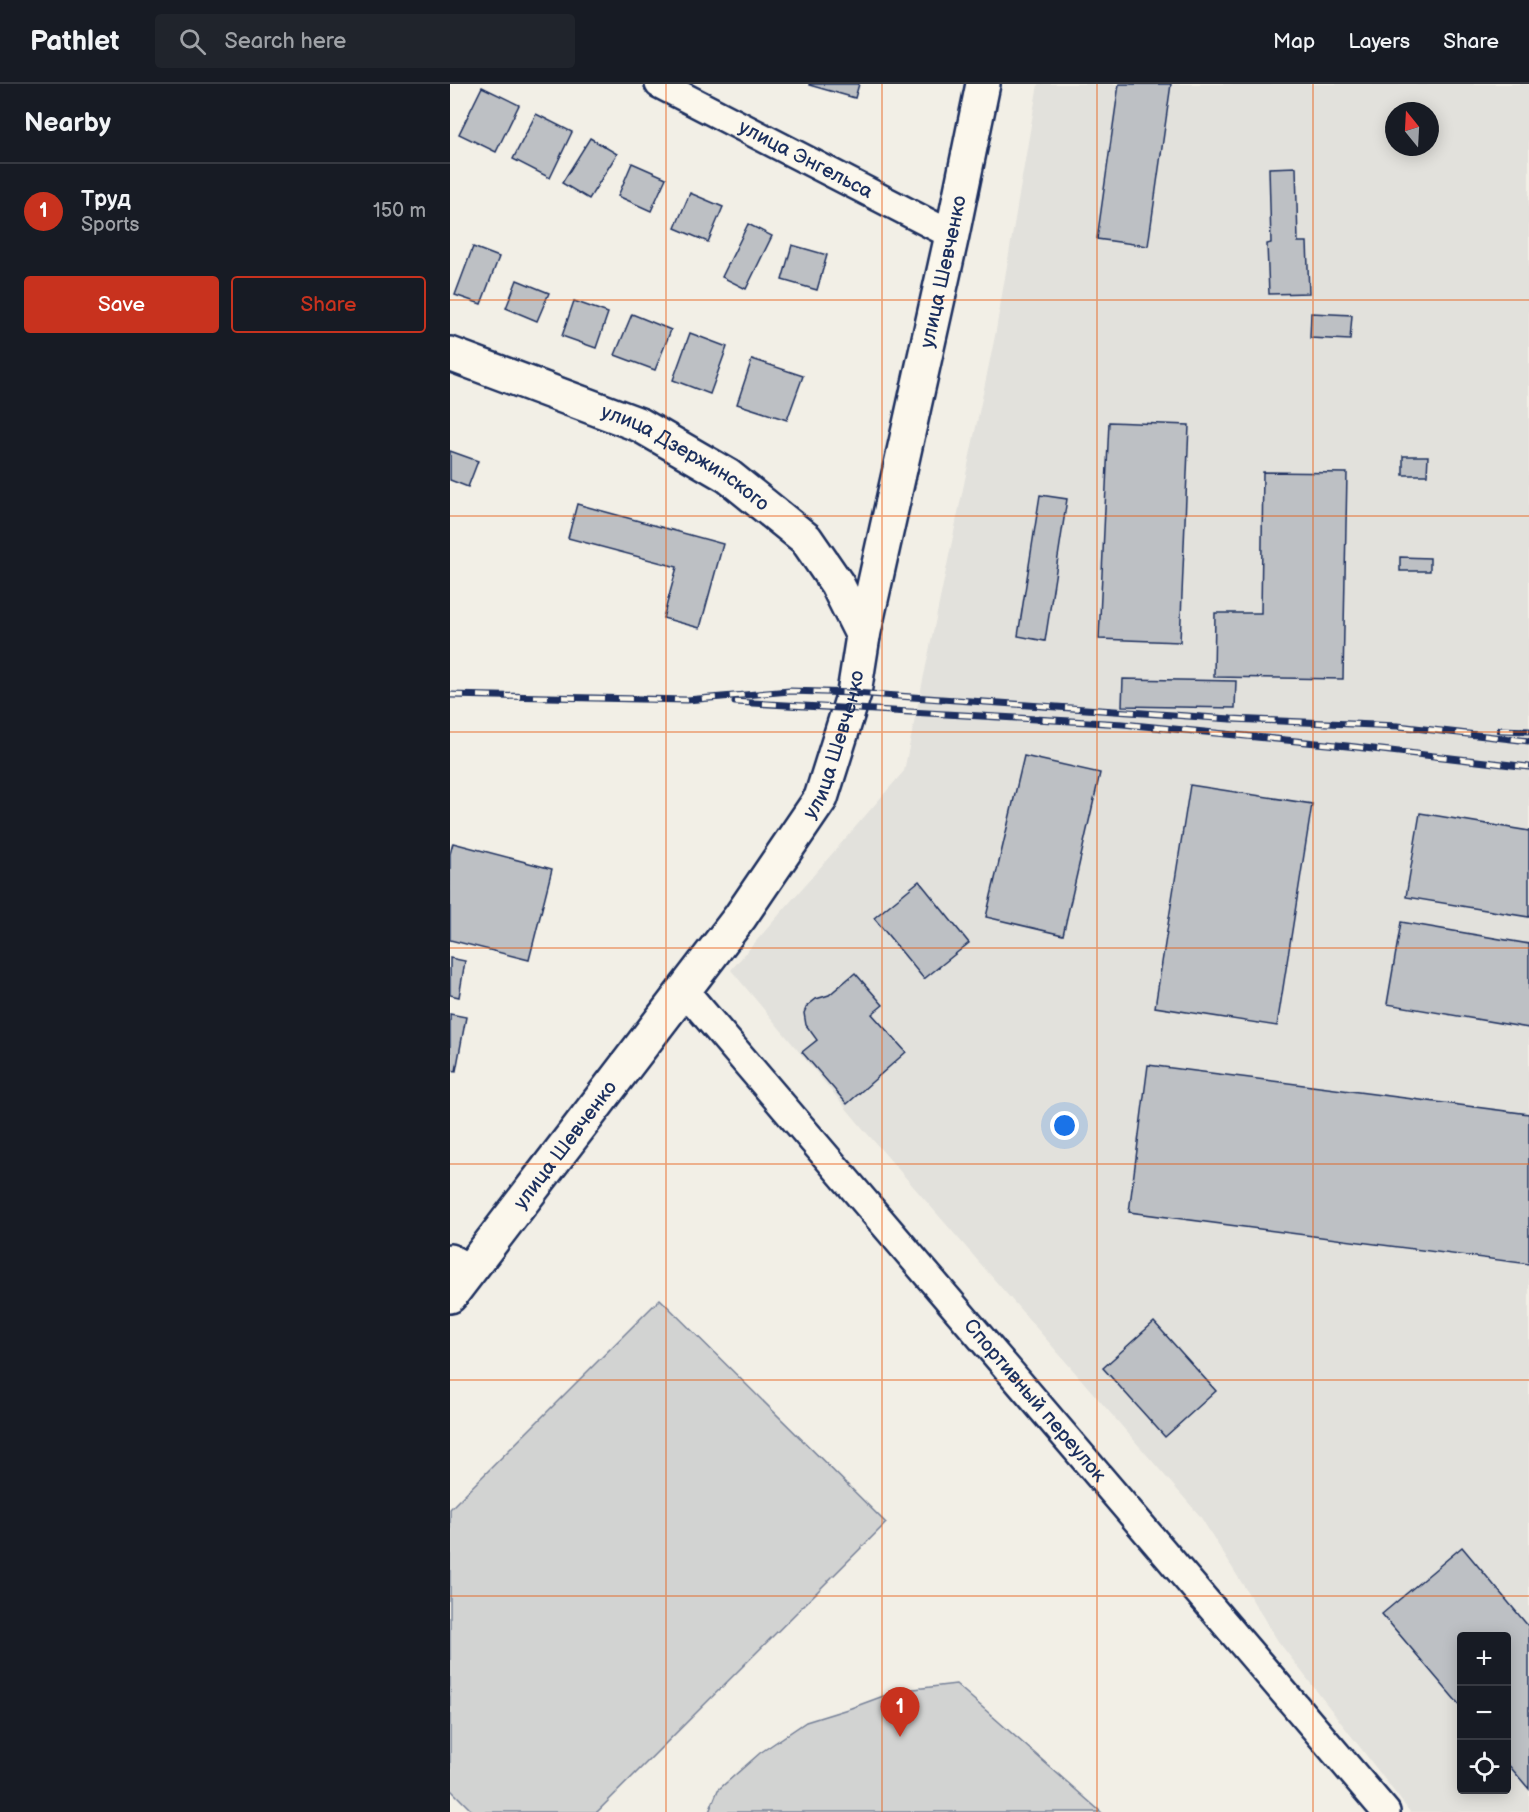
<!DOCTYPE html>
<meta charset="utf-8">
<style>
body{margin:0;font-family:"Balsamiq Sans",sans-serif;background:#20242c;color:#f1f3f6}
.controls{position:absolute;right:18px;bottom:18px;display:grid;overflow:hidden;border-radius:6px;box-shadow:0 3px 15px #0003}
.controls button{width:54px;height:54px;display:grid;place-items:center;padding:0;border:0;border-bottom:2px solid #363941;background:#171b24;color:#f1f3f6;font:30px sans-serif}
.compass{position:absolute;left:935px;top:18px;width:54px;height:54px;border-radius:50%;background:#171b24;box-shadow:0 3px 15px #0003;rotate:342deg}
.you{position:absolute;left:615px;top:1042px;width:21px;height:21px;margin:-15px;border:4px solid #fff;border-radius:50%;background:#1a73e8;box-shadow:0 0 0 9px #1a73e833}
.badge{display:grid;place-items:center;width:39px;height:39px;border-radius:50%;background:#c8321e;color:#fff;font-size:20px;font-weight:700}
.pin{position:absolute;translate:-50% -50px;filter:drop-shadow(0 2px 3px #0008)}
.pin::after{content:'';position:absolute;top:32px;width:21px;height:18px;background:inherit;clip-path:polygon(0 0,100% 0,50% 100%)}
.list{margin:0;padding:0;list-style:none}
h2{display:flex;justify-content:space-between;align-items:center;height:78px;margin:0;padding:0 24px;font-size:26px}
h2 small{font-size:20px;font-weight:400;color:#9ea1a6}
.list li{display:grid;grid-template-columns:39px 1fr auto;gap:18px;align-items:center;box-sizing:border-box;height:96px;padding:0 24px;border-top:2px solid #363941}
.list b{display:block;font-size:22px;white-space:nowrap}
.list p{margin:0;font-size:20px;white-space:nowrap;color:#9ea1a6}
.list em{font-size:20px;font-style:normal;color:#9ea1a6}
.actions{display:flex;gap:12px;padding:18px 24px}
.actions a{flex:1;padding:14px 0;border:2px solid #c8321e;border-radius:6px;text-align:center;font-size:21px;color:#c8321e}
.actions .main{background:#c8321e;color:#fff}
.icon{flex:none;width:33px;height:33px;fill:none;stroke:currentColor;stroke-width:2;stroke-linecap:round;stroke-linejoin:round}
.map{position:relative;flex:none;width:1079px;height:1728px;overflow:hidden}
header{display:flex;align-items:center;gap:36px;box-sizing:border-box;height:84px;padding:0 30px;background:#171b24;border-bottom:2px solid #363941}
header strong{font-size:28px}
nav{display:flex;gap:33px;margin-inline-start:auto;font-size:21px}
.search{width:420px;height:54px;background:#20242c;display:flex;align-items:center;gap:15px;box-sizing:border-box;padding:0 21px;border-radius:6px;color:#9ea1a6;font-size:22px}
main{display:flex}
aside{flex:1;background:#171b24}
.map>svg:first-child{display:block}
.built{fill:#e2e1dc;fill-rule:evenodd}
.green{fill:#d2d3d2;stroke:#768198;stroke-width:1.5}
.building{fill:#bdc0c4;stroke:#1b2f5e;stroke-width:1.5}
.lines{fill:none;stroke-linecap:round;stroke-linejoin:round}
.minor-casing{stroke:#1b2f5e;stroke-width:32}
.tertiary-casing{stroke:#1b2f5e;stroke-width:38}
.minor{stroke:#fbf7ec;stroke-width:27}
.tertiary{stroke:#fbf7ec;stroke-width:33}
.rail-casing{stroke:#1b2f5e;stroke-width:7}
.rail{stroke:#fbf7ec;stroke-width:4.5;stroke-dasharray:14;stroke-linecap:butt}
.grid{fill:none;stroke:#e8590c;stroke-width:1.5;stroke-opacity:0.55}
.labels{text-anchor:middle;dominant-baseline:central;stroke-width:5;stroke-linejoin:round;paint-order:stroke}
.street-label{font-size:20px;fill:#1b2f5e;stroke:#fbf7ec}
</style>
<header>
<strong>Pathlet</strong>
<div class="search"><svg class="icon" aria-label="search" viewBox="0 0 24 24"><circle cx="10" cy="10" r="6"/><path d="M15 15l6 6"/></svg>Search here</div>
<nav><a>Map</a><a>Layers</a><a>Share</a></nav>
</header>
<main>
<aside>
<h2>Nearby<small></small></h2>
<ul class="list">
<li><span class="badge">1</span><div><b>Труд</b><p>Sports</p></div><em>150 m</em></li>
</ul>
<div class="actions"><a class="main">Save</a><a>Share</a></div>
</aside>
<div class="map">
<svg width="1079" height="1728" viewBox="0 0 1079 1728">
<rect width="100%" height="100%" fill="#f2efe6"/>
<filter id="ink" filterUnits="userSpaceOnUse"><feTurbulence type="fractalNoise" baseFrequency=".0167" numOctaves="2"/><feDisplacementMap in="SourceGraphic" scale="12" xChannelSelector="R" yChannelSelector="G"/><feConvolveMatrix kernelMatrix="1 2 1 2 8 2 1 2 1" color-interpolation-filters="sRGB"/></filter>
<g filter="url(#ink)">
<path class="built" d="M588 0H1079V1728H960L828 1557 750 1432 415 1047 281 886 454 687 545 252ZM944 27H980V63H944ZM1012 1552H1056V1706H1012Z"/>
<g class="green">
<polygon points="210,1215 436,1439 147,1728 23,1728 0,1705 0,1425"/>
<polygon points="506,1600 651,1728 259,1728 268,1706 310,1669 356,1638 401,1624 447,1607"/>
</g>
<g class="building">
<polygon points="359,0 409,0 405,14 359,1"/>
<polygon points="669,0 721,0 698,162 647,155"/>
<polygon points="32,3 69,21 46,68 9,50"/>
<polygon points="86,30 122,48 100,94 63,75"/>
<polygon points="140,54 167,70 139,115 112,99"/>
<polygon points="182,79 216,94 201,127 168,112"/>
<polygon points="846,83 848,158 857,158 859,209 819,210 817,160 821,159 819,84"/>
<polygon points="240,109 273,123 258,158 225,144"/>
<polygon points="298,140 322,152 296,205 272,193"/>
<polygon points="342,161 377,171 367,206 332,196"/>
<polygon points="23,163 49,173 31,220 5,211"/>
<polygon points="67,196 99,209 87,237 56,224"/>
<polygon points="124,217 158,229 146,264 112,252"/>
<polygon points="861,229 902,231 900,256 860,254"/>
<polygon points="182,230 221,246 205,286 165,271"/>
<polygon points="240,249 277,263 260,310 223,296"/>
<polygon points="302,275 353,292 337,336 287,320"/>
<polygon points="659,338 739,341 730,558 649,555"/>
<polygon points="0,367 28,377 18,403 0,396"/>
<polygon points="953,372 978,372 977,391 953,391"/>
<polygon points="813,388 897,389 893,595 764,593 765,529 811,529"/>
<polygon points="590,411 617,415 595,557 568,552"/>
<polygon points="127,420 273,460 250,544 213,534 227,483 118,454"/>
<polygon points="950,473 980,474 980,487 950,487"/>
<polygon points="673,595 786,597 785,624 672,622"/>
<polygon points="574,672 650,689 613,851 536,833"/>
<polygon points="740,701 862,720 827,942 705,923"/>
<polygon points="970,729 1079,747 1079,833 956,813"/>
<polygon points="3,759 102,785 79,876 0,856 0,770"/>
<polygon points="469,797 519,859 474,895 424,834"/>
<polygon points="951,838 1079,860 1079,944 937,920"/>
<polygon points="0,874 15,877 9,913 0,911"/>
<polygon points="405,889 433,921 422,930 456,968 397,1020 352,968 367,956 356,941 354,929 357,922 366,915 379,911"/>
<polygon points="0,930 16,933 6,987 0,986"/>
<polygon points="698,981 1079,1030 1079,1180 679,1128"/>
<polygon points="704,1238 766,1307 715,1353 653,1284"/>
<polygon points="1012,1463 1079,1543 1079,1705 1056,1678 1056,1552 1012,1552 1012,1624 932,1530"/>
</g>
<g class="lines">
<g class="minor-casing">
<g id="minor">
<path id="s1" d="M209 0 502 151"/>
<path id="s2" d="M234 906 936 1728"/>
<polyline points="0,1174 21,1185"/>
</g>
</g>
<g class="tertiary-casing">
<g id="tertiary">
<path id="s3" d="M0 270 190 341 278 392 356 455 387 500 413 552"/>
<path id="s4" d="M0 1212 290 833 371 714 404 609 413 552 502 151 533 0"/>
</g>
</g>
<use href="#minor" class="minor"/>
<use href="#tertiary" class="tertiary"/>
<g class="rail-casing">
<g id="rail">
<polyline points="0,611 237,616 340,607 404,609 781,635 948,642 1079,657"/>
<polyline points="285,618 673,640 897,662 1079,683"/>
<polyline points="1050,646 1079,647"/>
</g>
</g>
<use href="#rail" class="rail"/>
</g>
</g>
<path class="grid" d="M216 0V1728M432 0V1728M647 0V1728M863 0V1728M0 216H1079M0 432H1079M0 648H1079M0 864H1079M0 1080H1079M0 1296H1079M0 1512H1079"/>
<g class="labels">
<g class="street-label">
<text stroke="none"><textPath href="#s1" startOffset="165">улица Энгельса</textPath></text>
<text stroke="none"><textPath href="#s4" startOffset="1162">улица Шевченко</textPath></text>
<text stroke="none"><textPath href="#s3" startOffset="258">улица Дзержинского</textPath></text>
<text stroke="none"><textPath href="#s4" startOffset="676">улица Шевченко</textPath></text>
<text stroke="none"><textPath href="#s4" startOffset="190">улица Шевченко</textPath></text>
<text stroke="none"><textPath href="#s2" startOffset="540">Спортивный переулок</textPath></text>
</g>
</g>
</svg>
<div class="controls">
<button>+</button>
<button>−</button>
<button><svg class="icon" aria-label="locate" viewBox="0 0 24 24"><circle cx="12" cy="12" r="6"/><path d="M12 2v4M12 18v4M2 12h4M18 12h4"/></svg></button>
</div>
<svg class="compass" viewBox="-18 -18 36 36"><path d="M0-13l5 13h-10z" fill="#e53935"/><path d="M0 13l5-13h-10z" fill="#9ea1a6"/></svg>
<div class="you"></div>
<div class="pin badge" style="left:450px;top:1653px">1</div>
</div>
</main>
